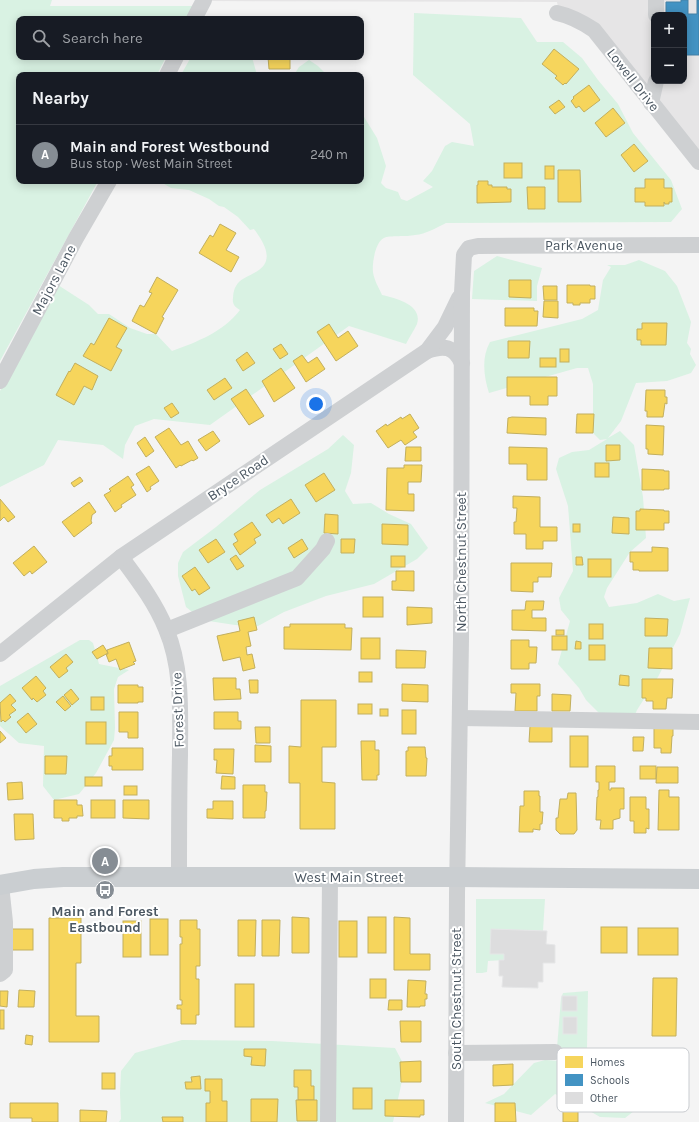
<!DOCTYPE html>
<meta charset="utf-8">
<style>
body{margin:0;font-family:Karla,sans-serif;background:#20242c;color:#f1f3f6}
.controls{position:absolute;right:12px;top:12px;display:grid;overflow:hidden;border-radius:8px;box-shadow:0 2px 10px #0003}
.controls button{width:36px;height:36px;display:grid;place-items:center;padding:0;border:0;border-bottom:1px solid #363941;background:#171b24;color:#f1f3f6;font:20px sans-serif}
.you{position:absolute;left:316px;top:404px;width:14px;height:14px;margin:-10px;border:3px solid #fff;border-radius:50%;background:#1a73e8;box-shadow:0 0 0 6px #1a73e833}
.badge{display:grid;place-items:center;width:26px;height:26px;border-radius:50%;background:#868d94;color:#fff;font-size:13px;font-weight:700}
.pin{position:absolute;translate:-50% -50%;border:2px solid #fff;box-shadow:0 1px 4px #0006}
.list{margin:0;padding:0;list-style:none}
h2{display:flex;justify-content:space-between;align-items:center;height:52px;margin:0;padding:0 16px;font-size:17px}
h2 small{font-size:13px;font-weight:400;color:#9ea1a6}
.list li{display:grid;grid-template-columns:26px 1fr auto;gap:12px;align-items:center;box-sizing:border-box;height:60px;padding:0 16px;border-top:1px solid #363941}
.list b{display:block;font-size:15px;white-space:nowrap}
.list p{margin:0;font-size:13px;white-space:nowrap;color:#9ea1a6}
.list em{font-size:13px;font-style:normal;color:#9ea1a6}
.icon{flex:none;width:22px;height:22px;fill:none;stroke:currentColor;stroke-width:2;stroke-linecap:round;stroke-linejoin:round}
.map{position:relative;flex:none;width:699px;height:1122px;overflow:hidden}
.search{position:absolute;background:#171b24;box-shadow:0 2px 10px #0003;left:16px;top:16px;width:348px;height:44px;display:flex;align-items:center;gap:10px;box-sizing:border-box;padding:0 14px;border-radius:8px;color:#9ea1a6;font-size:15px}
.panel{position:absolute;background:#171b24;box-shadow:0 2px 10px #0003;left:16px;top:72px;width:348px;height:112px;border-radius:8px}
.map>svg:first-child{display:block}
.education{fill:#e6e5e6;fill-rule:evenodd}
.green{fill:#d9f2e3}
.homes{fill:#f6d55c;stroke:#c2af5e}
.schools{fill:#4393c3;stroke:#4581a6}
.building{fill:#ddddde;stroke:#e5e6e7}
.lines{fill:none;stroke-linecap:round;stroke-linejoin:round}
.minor{stroke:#ced0d2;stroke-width:16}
.major{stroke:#caced1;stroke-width:20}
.labels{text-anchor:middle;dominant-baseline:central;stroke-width:4;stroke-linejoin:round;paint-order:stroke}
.street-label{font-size:14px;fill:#4a5661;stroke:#fff}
.poi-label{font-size:14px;font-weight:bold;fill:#4a5661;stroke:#fff}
.key{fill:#fff;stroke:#c9ccd0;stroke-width:1}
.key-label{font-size:11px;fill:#4a5661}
</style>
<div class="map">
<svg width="699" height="1122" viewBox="0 0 699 1122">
<rect width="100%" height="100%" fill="#f4f4f4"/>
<path class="education" d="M211 0H699V151L649 88 558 7 557 2 210 1ZM654 15H684V81H654Z"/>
<g class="green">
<polygon points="0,0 52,0 50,6 193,6 186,19 19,19 19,57 166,57 157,75 19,75 19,181 98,181 0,361"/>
<path d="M414 13 521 18 537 42H563L582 58 598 80 618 104 633 133 671 180 682 209 671 222 446 223C436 228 426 234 415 235 407 237 389 235 384 238 375 242 372 264 373 272 374 280 379 288 382 295 396 298 423 305 417 324 414 331 409 337 406 344L349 326 210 425 154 419 135 426 125 445 123 459 103 445 58 440 44 465 0 487V391L58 285 89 305 98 314H109L130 328 147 334H156L172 351C197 342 223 332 240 310 235 307 232 304 233 298 233 294 234 289 236 286 240 279 247 277 254 273 276 262 265 244 254 229L250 230 238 217 224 207 219 206 209 199 189 190 171 188 159 181H361V112L377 138 386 166 381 183 386 188 398 192 401 199 407 201 433 187 423 181 432 171 445 146 452 142 474 146 470 124 413 75Z"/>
<polygon points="191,57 252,57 257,75 183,75 182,73"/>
<polygon points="309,60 318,66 327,75 294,75 299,67"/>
<polygon points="497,256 542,268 537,286 537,301 472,299 474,271"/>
<path d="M639 260 665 271 677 286 691 322 687 343 691 349 690 354 696 365 691 373 667 381 636 383 621 421 608 438 620 431 634 445 643 497 646 538 630 552 607 588 604 597 609 607 637 603 658 594 674 601 690 598 680 634 658 677 637 710 629 728 599 713 586 700 579 688 558 664 570 621 561 610 559 598 573 571 568 506 556 469 559 458 572 452 589 450 607 439 600 440 593 433V384L588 368H577L489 393C484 377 481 358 490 342L582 319 598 310 603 280 611 267 607 265H625Z"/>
<polygon points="343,435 354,445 351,473 345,491 353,504 371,503 389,514 411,524 428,548 417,559 374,584 326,596 284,612 258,626 235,625 202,620 186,607 178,576 178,563 183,552 216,527 260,490 328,449"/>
<polygon points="80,640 89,640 93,643 99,664 129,670 118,677 114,689 115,728 114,740 96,773 79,794 54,800 43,786 44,746 19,743 0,726 0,686"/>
<polygon points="476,899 545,899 543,931 491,929 504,954 504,960 488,961 487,972 482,973 476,973"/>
<polygon points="588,991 587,1048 625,1065 651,1098 625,1118 600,1117 576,1103 555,1094 531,1115 485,1103 504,1094 534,1063 545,1060 575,1062 577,1055 586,1048 557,1048 561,998 563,993"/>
<polygon points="182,1040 272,1041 395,1048 405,1067 393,1122 119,1122 121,1119 120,1093 121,1071 135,1053"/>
</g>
<g class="homes">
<polygon points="554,49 579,69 566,84 565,83 563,85 555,78 557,76 542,64"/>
<polygon points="268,57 290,57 290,69 269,69"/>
<polygon points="589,85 600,100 584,112 579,106 576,108 571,101 574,98 573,97"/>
<polygon points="559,100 565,107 555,114 549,107"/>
<polygon points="613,108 625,123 606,137 595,123"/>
<polygon points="634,144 648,161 634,172 621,155"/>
<rect x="504" y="163" width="18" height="15"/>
<rect x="545" y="166" width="9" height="13"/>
<polygon points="558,170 580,170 581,202 558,202"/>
<polygon points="645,179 664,179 664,188 672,188 672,202 669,202 669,204 665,204 664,202 664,206 645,206 645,202 635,202 635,188 645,188"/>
<polygon points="478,181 488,181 488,185 492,185 492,187 507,187 507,189 511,189 511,202 477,203 477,185 478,185"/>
<polygon points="527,187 545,187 545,209 528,209"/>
<polygon points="220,224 236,233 226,250 239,257 231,272 199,253 210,235 213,237"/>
<polygon points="157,277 178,290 162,317 164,318 156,334 132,321 140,305 144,307 152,293 149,292"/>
<polygon points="509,280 531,280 531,298 509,297"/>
<polygon points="567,285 590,285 590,286 595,286 595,299 590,299 590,303 580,303 580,305 573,305 573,303 567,303"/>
<polygon points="543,286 557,286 557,300 544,300"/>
<polygon points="544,301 558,301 558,318 543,317"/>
<polygon points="505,308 534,308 534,311 538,311 537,326 505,326"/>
<polygon points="109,318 127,328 116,347 122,350 111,371 83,356 91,343 94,345"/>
<polygon points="642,323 667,323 666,345 641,345 641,340 637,340 637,329 642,329"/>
<polygon points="329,324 338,338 348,331 358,346 336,361 317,332"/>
<polygon points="508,341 530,341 529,358 508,358"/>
<polygon points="281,344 288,354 280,359 273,349"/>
<rect x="560" y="349" width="9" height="13"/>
<polygon points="247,352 255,363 243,371 236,360"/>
<polygon points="302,355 308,363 317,357 325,369 306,382 293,361"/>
<rect x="540" y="358" width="16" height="9"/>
<polygon points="75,363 98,376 92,390 84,386 74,405 56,395 69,371 70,372"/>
<polygon points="281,368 295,388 274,402 262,381"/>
<polygon points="507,377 557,377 557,396 548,396 548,405 530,405 530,396 507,396"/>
<polygon points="225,378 232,388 214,400 207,390"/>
<polygon points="246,389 264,416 249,425 231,399"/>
<polygon points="646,390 665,390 665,397 667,397 667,404 665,403 663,417 647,417 647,411 645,411"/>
<polygon points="172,403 179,413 171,418 164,408"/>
<polygon points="410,414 419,428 413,432 417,437 405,445 401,440 388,448 376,431 386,424 387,426 401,417 402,419"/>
<polygon points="577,414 594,414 593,433 576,433"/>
<polygon points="512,417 546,418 546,435 507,433 508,418"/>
<polygon points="646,425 664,426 663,455 648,454 648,449 646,449"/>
<polygon points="169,428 181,445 188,441 198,458 193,461 192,460 181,466 180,465 176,468 155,437"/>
<polygon points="213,431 220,441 206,451 198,440"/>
<polygon points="145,437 154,451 146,457 137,443"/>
<polygon points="606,445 620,445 620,460 606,461"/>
<polygon points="406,447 421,447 421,461 405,461"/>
<polygon points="509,447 547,448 547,480 527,480 527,464 509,464"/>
<rect x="595" y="463" width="14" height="14"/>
<polygon points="404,465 422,465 421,482 408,482 408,494 414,494 414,511 386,510 387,468 404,468"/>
<polygon points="149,466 159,481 150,487 151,489 147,492 136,474"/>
<polygon points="642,469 664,470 664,471 669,471 669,489 664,489 664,490 642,490"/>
<polygon points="324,473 335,490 316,502 305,485"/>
<polygon points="128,476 134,485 131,487 136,495 121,505 122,507 115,512 104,495 111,491 109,489"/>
<polygon points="80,477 83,481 74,487 71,483"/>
<polygon points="513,496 540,497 540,527 557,527 557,541 543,541 543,549 526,549 526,534 514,534 514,522 516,522 517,508 513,508"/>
<polygon points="0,499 15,517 8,522 4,517 0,521"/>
<polygon points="291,499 300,513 283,524 279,518 272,523 266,515"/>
<polygon points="89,502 96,512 92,515 91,521 92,523 74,537 62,522"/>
<polygon points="640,509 664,510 664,511 669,511 669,523 664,523 664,530 636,530 636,511 640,511"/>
<polygon points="325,514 338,515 338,534 324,533"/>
<polygon points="613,517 629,518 629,534 612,533"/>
<polygon points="252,522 261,535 254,539 256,543 240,555 233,544 238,541 234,534"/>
<polygon points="382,524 408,525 408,545 382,544"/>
<rect x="573" y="524" width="7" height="8"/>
<polygon points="216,539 225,552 208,563 199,550"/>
<polygon points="302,539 308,549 294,558 288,548"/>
<polygon points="341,539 355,539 354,553 341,553"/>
<polygon points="34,546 47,562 32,574 30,571 24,576 13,563"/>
<polygon points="652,547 668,548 668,571 639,571 639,570 633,570 633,562 630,562 630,552 652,552"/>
<polygon points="236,555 244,566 237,570 230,559"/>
<rect x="391" y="556" width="14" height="11"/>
<polygon points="576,557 582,557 583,565 576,565"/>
<rect x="588" y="559" width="23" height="18"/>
<polygon points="511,563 552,563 551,577 538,577 538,582 533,582 533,592 511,591"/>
<polygon points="195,567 210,588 199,595 195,589 192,591 182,576"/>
<polygon points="396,571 414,571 414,591 392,590 392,581 396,581"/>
<rect x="363" y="597" width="20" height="20"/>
<polygon points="526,601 544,601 543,610 532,610 532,618 546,618 546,631 512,630 512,610 525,610"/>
<polygon points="407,607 432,608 432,623 407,625"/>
<polygon points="254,617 257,630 248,632 251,646 246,647 247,655 252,654 255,668 243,671 240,657 223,661 217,636 240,631 238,621"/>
<polygon points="645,618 668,619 667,636 645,636"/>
<polygon points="290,624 345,624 345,628 352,628 351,650 284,649 284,627 290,627"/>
<rect x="589" y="624" width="14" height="15"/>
<rect x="556" y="630" width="8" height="5"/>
<rect x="552" y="636" width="15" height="14"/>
<rect x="361" y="638" width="19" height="21"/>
<polygon points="511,640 529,640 529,647 537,647 536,663 529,663 529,669 511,669"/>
<polygon points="576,641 581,642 581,649 575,649"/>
<polygon points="129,642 136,661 133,662 135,664 120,670 116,659 109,662 106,654 108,654 107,650"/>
<polygon points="103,645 108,653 97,659 92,652"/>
<rect x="589" y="645" width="16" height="15"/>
<polygon points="649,648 672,648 672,669 648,668"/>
<polygon points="396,650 426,651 425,668 396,668"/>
<polygon points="66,654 73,662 66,668 68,671 59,678 50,667"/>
<rect x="359" y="672" width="13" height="10"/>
<polygon points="620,675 629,676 629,686 619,685"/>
<polygon points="36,676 46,688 43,691 46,695 37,702 33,698 32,700 22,688"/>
<polygon points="213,678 236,678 236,689 240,689 241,699 214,700"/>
<polygon points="642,679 673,679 672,698 667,698 666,709 653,709 653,701 646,701 646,698 642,698"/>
<polygon points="249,680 258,680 258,693 250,693"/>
<polygon points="402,684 428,685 428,702 402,701"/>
<polygon points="511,684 540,684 540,696 537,696 537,711 515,711 516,693 511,693"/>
<polygon points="118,685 138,685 138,687 143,687 143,702 138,702 138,703 118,703"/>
<polygon points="71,689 79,699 72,705 64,695"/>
<polygon points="10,694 16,701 11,705 16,710 9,715 11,717 5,722 3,720 1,722 0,703"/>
<polygon points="552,694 571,695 570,711 552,711"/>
<polygon points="63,696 71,706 65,711 56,702"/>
<rect x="91" y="697" width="13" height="13"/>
<polygon points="301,700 336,700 336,747 322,747 322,782 335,783 335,829 300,829 300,783 289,783 289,746 301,747"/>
<rect x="358" y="704" width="14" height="10"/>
<rect x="380" y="709" width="8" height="7"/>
<rect x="402" y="710" width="14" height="24"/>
<polygon points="119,712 138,712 138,738 128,738 128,732 119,732"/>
<polygon points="214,712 238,712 238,721 241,721 241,729 214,729"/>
<polygon points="28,713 37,724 26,733 17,722"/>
<rect x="86" y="722" width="20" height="22"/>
<polygon points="530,726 552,726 552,742 529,742"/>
<polygon points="255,727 270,727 270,743 256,743"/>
<polygon points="654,727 673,727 673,736 672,736 671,753 661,753 661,748 654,748"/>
<polygon points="0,731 6,738 0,743"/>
<rect x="570" y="736" width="18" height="31"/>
<polygon points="633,737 644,737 643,751 633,751"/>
<polygon points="361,741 375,741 375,750 379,750 379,775 377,775 377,780 362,780"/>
<polygon points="255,745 271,746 271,762 255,762"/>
<polygon points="408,747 425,747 426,758 427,758 426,776 406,776 406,751 408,751"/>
<polygon points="112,748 143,748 143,770 112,770 112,766 109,766 109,756 112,756"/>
<polygon points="214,749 234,749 233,774 216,773 217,760 214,760"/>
<polygon points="45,756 67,756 66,774 45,774"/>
<polygon points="596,766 615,766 615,782 609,782 609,790 611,790 611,788 624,788 624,809 620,809 620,818 613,820 613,829 600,829 601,820 596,820 597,797 598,797 598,790 599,790 599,782 596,782"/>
<rect x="640" y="766" width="16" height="13"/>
<polygon points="657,767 678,767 678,783 656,783"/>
<polygon points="222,776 235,777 235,789 221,789"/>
<rect x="85" y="777" width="17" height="9"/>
<polygon points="22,782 23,799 8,800 7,783"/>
<polygon points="243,785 265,785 265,792 267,792 266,811 265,811 265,818 243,818"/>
<rect x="124" y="786" width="13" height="9"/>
<polygon points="659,790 669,790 669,797 679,797 679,830 658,830"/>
<polygon points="524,791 539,791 539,796 540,796 540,812 543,812 542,824 540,824 540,830 533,829 533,832 519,832 520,806 524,806"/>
<polygon points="568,793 576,793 577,830 574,834 560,834 556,830 556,818 558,818 560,799 567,799"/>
<polygon points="630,797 646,797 646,809 649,809 649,829 646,828 646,833 634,833 634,821 630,821"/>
<polygon points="54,800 77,800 77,805 82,805 83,816 77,816 77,818 69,818 69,821 62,821 62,818 54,818"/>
<rect x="91" y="800" width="24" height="18"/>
<polygon points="123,800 149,800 149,819 123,818"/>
<polygon points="213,801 233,801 233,819 207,818 207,809 213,809"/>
<polygon points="14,814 33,814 34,839 15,840"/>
<polygon points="292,917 309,918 309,953 292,953"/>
<rect x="368" y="917" width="18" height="36"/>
<polygon points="394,917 410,918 410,954 430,954 430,970 394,970"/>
<polygon points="49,918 81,918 81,963 76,963 76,1016 99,1016 99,1042 49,1042"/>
<rect x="150" y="919" width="18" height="36"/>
<polygon points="180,920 197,920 197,929 200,929 200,966 196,966 196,979 199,979 199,1015 196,1015 196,1024 181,1024 181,1009 177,1009 177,1005 182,1005 182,1000 180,1000 180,944 182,944 182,937 180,937"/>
<polygon points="238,920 256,920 255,956 238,956"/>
<polygon points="262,920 280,920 279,956 262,956"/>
<rect x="123" y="921" width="18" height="36"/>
<rect x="339" y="921" width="18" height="36"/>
<rect x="601" y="927" width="26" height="26"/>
<rect x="638" y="928" width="40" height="27"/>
<rect x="12" y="929" width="21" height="21"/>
<polygon points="653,978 677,978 676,1036 652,1036"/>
<rect x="370" y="979" width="16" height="19"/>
<polygon points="408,980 426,981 425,994 427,994 427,999 425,999 425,1006 420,1006 420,1007 407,1007"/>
<rect x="235" y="984" width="19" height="43"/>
<polygon points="19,990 35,991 34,1007 18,1007"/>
<polygon points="0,991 8,991 7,1007 0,1006"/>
<polygon points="389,1000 402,1000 402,1010 388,1010"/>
<rect x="0" y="1010" width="4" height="19"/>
<polygon points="400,1021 421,1021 421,1042 401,1042"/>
<polygon points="26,1035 33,1036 32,1045 25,1044"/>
<polygon points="244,1049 266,1049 265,1066 251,1065 252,1057 244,1056"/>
<polygon points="421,1061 421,1082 401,1082 400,1062"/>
<polygon points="513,1064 513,1085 493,1086 493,1065"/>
<polygon points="294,1070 311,1070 311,1086 314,1086 314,1100 298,1100 298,1087 294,1087"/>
<rect x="102" y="1073" width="13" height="16"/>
<polygon points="200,1076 201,1089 186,1089 185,1082 192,1082 191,1077"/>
<polygon points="205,1079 222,1079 222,1101 227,1101 227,1122 206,1122 206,1103 210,1103 210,1091 205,1091"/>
<rect x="353" y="1088" width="19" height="21"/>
<polygon points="251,1099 278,1099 277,1122 251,1122"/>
<polygon points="296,1100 317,1100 317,1121 297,1121"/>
<polygon points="385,1100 424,1100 424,1115 420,1115 420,1117 385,1116"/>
<polygon points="10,1103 58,1103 58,1122 32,1122 32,1118 10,1118"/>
<polygon points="495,1103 515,1103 516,1122 495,1122"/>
<polygon points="80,1110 107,1111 106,1122 80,1122"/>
<rect x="563" y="1111" width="15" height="11"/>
<polygon points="162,1117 183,1117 183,1122 163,1122"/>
</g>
<polygon class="schools" points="681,0 688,0 688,14 697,14 697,0 699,0 699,55 684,55 684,15 666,15 666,2 681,2"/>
<g class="building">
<polygon points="491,929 547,931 546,944 555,945 555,963 543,963 543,982 538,982 538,988 502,987 503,976 499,976 499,960 504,960 504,954 490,954"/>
<rect x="562" y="996" width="15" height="15"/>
<rect x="563" y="1017" width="14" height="17"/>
</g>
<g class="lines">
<g class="minor">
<path d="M557 13C571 16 582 22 594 30L699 162"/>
<polyline points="656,15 656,0"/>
<polyline points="194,19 204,0"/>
<polyline points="167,75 176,57"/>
<polyline points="651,103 656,81"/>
<path d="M427 351C444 345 454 346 462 363"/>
<polyline points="0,381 76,238 109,181"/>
<path d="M121 557C138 580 155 602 166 629 183 669 180 713 180 755 179 796 179 837 179 877"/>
<polyline points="167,630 297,578 323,549 327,541"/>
<polyline points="0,654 121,557 427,351 445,327 459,298"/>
<polyline points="460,718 699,722"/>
<polyline points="0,974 5,970 5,922 1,885"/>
<polyline points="456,1053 555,1052"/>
<polyline points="328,1122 330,878"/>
<polyline points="456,1122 457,894 461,639 462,293 464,255 469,248 478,246 699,245"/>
</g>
<polyline class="major" points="0,885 34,879 63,877 457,877 699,879"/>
</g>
<defs>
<g id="bus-disc" transform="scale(1)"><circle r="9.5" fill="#868d94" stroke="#fff"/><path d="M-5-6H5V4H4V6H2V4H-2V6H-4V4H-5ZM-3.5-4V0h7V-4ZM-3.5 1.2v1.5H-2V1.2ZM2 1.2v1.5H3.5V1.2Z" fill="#fff"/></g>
</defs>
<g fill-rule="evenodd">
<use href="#bus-disc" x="105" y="890"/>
</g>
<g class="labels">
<g class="street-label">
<text transform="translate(633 80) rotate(52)">Lowell Drive</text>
<text x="584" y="245">Park Avenue</text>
<text transform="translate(54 280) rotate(-62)">Majors Lane</text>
<text transform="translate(238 478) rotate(-34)">Bryce Road</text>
<text transform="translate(461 562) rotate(-90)">North Chestnut Street</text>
<text transform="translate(178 710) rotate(-92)">Forest Drive</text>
<text x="349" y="877">West Main Street</text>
<text transform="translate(456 999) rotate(-90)">South Chestnut Street</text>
</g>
<g class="poi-label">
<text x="105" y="911">Main and Forest<tspan x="105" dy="16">Eastbound</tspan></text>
</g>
</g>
<rect x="557" y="1048" width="132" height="64" rx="6" class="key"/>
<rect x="565" y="1056" width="18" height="12" fill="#f6d55c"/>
<rect x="565" y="1074" width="18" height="12" fill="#4393c3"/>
<rect x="565" y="1092" width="18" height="12" fill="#ddddde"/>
<g class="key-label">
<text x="590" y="1066">Homes</text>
<text x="590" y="1084">Schools</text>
<text x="590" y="1102">Other</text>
</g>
</svg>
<div class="controls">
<button>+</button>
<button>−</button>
</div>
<div class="you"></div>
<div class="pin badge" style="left:105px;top:861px">A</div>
<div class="search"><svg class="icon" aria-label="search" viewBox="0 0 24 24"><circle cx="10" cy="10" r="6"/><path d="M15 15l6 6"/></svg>Search here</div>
<section class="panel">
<h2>Nearby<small></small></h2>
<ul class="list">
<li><span class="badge">A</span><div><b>Main and Forest Westbound</b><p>Bus stop · West Main Street</p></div><em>240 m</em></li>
</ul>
</section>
</div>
